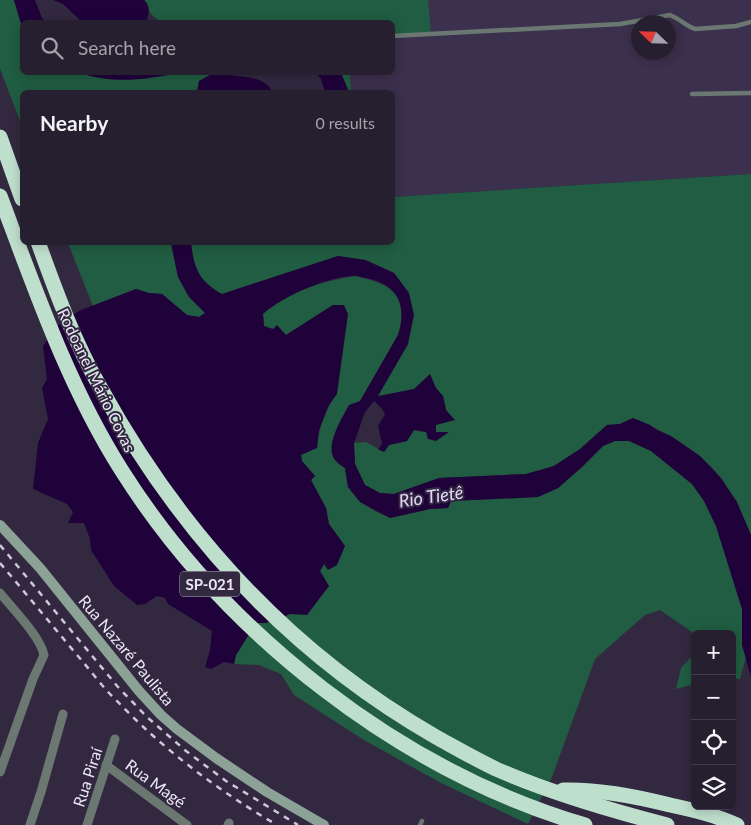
<!DOCTYPE html>
<meta charset="utf-8">
<style>
body{margin:0;font-family:Lato,sans-serif;background:#2e2738;color:#f1f3f6}
.controls{position:absolute;right:15px;bottom:15px;display:grid;overflow:hidden;border-radius:8px;box-shadow:0 2px 12px #0003}
.controls button{width:45px;height:45px;display:grid;place-items:center;padding:0;border:0;border-bottom:1px solid #423d4c;background:#261f30;color:#f1f3f6;font:25px sans-serif}
.compass{position:absolute;left:631px;top:15px;width:45px;height:45px;border-radius:50%;background:#261f30;box-shadow:0 2px 12px #0003;rotate:293deg}
.list{margin:0;padding:0;list-style:none}
h2{display:flex;justify-content:space-between;align-items:center;height:65px;margin:0;padding:0 20px;font-size:21px}
h2 small{font-size:16px;font-weight:400;color:#a4a2ab}
.icon{flex:none;width:28px;height:28px;fill:none;stroke:currentColor;stroke-width:2;stroke-linecap:round;stroke-linejoin:round}
.map{position:relative;flex:none;width:751px;height:825px;overflow:hidden}
.search{position:absolute;background:#261f30;box-shadow:0 2px 12px #0003;left:20px;top:20px;width:375px;height:55px;display:flex;align-items:center;gap:12px;box-sizing:border-box;padding:0 18px;border-radius:8px;color:#a4a2ab;font-size:19px}
.panel{position:absolute;background:#261f30;box-shadow:0 2px 12px #0003;left:20px;top:90px;width:375px;height:155px;border-radius:8px}
.map>svg:first-child{display:block}
.built{fill:#3b304d;fill-rule:evenodd}
.green{fill:#205d42}
.water{fill:#20023b}
.lines{fill:none;stroke-linecap:round;stroke-linejoin:round}
.lane{stroke:#6b7871;stroke-width:4.5}
.street{stroke:#6b7871;stroke-width:9}
.secondary{stroke:#8da296;stroke-width:10}
.highway{stroke:#bfdfcd;stroke-width:15}
.rail{stroke:#cdc7d8;stroke-width:2.5;stroke-dasharray:6 6;stroke-linecap:butt}
.labels{text-anchor:middle;dominant-baseline:central;stroke-width:4;stroke-linejoin:round;paint-order:stroke}
.shield{fill:#322940;stroke:#b4aebf;stroke-width:1}
.shield-label{font-size:15px;font-weight:bold;fill:#ece7f6}
.street-label{font-size:16px;fill:#ece7f6;stroke:#322940}
.water-label{font-size:18px;font-style:italic;fill:#e3d5fa;stroke:#322940}
</style>
<div class="map">
<svg width="751" height="825" viewBox="0 0 751 825">
<rect width="100%" height="100%" fill="#322940"/>
<path class="built" d="M428 0H751V174L393 197 392 92H351L350 73 392 72 393 36 431 33ZM638 22H668V52H638Z"/>
<g class="green">
<polygon points="0,0 14,0 22,27 22,72 81,73 109,79 137,79 177,72 211,73 213,74 199,81 197,92 22,92 22,126 0,69"/>
<polygon points="144,0 428,0 431,33 393,36 392,22 160,22 150,13 147,3"/>
<polygon points="341,73 350,73 351,92 349,92"/>
<path d="M751 174V535C739 518 733 497 722 480 705 454 661 429 633 418L620 424 607 425 580 449 554 466 526 474 439 478 394 494 380 493 365 485 355 464 354 443 366 442 384 452 389 445 407 441 414 430 426 432 448 433 436 432V425L446 410 443 396 436 388 414 389 377 397 408 344 409 293 394 273 366 260 338 256 222 294C199 281 194 269 191 243L392 242 393 197Z"/>
<polygon points="68,243 171,243 178,277 189,297 205,313 199,317 187,315 162,294 149,293 136,289 93,306"/>
<path d="M355 276C390 284 411 294 398 335L360 401 335 460 345 468 348 487 360 502 375 511 390 518 430 509 448 508 451 501 538 497 558 488 583 466 603 446 615 441H629L651 451 692 484 704 501 716 526 742 609V645L746 657 740 679 732 678V634H695V638L692 632 660 610 645 615 595 659 552 777 528 824 441 783 364 740 294 695 281 674 259 665 234 664 236 655 256 623C284 624 307 602 329 587L320 571 324 564 345 546 329 524 326 508 311 480 315 476 302 461 301 454 317 447C319 427 325 410 337 393L333 305 286 335 264 326 263 314C289 292 322 281 355 276Z"/>
<polygon points="695,653 695,684 676,689 681,668"/>
</g>
<g class="water">
<polygon points="14,0 35,0 42,18 46,22 22,22 22,27"/>
<path d="M53 0H144C151 7 149 14 146 22H82L63 4Z"/>
<path d="M81 73H177C147 80 111 84 81 73Z"/>
<path d="M218 73C233 78 265 73 272 92H197L199 81 210 75Z"/>
<polygon points="316,73 341,73 349,92 325,92 321,79"/>
<path d="M171 243H191C194 269 199 281 222 294L338 256 365 260 394 273 409 293 414 315 408 344 378 396 414 389 430 374 436 388 443 396 446 410 455 420 436 425V432H449L436 441 428 439 426 432 414 430 407 441 389 445 384 452 378 449 382 444 378 426 385 414 382 409 374 401 365 412 354 443 355 464 365 485 380 493 394 494 439 478 526 474 554 466 580 449 607 425 620 424 633 418 650 425 657 430 671 436 700 456 721 478 737 502 751 535V677L742 645V609L716 526 704 501 692 484 651 451 629 441H615L603 446 583 466 558 488 538 497 451 501 448 508 430 509 390 518 360 502 348 487 345 468C342 466 337 463 335 460 324 447 342 418 349 405L360 401 398 335C407 307 399 286 370 279 365 278 359 276 355 276 328 276 283 296 263 314L264 326 273 329 277 325 286 335 333 305H344L348 314 337 394 329 405 319 430 317 448 301 455 302 461 315 476 311 480 326 508 329 524 345 546 337 565 328 570 324 564 320 571 329 586 307 615 290 614 266 623H256L236 655 234 664 224 662 211 669 205 667 210 650 212 631 168 604 165 598 157 596 145 604 137 605 114 586 91 550 90 539 84 523H68L73 512 67 504 33 489 38 443 48 419 42 388 47 379 43 346 61 322 81 310 136 289 149 293 162 294 187 315 199 317 205 313 189 297 178 277Z"/>
</g>
<g class="lines">
<g class="lane">
<path d="M392 36 620 24 670 15C680 19 686 26 695 29L736 26 751 22"/>
<polyline points="692,94 751,93"/>
<polyline points="420,825 422,821"/>
</g>
<g class="street">
<path d="M0 593C12 608 40 636 44 655L33 679 0 772"/>
<polyline points="106,765 187,825"/>
<polyline points="30,825 41,792 63,714"/>
<polyline points="87,825 115,739"/>
<polyline points="228,825 229,823"/>
</g>
<polyline class="secondary" points="0,525 40,568 139,691 161,715 177,729 216,758 267,792 324,825"/>
<g class="highway">
<polyline points="0,137 22,199"/>
<path d="M0 196C35 289 68 386 122 471 225 634 401 771 585 825"/>
<path d="M38 242C56 292 74 341 100 387 180 533 291 654 436 737 456 748 475 759 496 769 550 793 609 810 667 825"/>
<path d="M563 790C600 789 635 796 670 805 693 810 715 815 737 825"/>
</g>
<g class="rail">
<polyline points="0,545 118,687 147,717 186,751 226,781 298,825"/>
<path d="M0 563C28 596 55 629 83 662 94 675 105 690 118 702 165 751 219 791 277 825"/>
</g>
</g>
<g class="labels">
<rect class="shield" x="180" y="571.5" width="60" height="25" rx="4"/>
<g class="shield-label">
<text x="210" y="584">SP-021</text>
</g>
<g class="street-label">
<text transform="translate(97 380) rotate(64)">Rodoanel Mário Covas</text>
<text transform="translate(127 650) rotate(50)">Rua Nazaré Paulista</text>
<text transform="translate(87 777) rotate(-72)">Rua Piraí</text>
<text transform="translate(156 783) rotate(36)">Rua Magé</text>
</g>
<g class="water-label">
<text transform="translate(431 496) rotate(-8)">Rio Tietê</text>
</g>
</g>
</svg>
<div class="controls">
<button>+</button>
<button>−</button>
<button><svg class="icon" aria-label="locate" viewBox="0 0 24 24"><circle cx="12" cy="12" r="6"/><path d="M12 2v4M12 18v4M2 12h4M18 12h4"/></svg></button>
<button><svg class="icon" aria-label="layers" viewBox="0 0 24 24"><path d="M12 4l9 5-9 5-9-5zM3 14l9 5 9-5"/></svg></button>
</div>
<svg class="compass" viewBox="-18 -18 36 36"><path d="M0-13l5 13h-10z" fill="#e53935"/><path d="M0 13l5-13h-10z" fill="#a4a2ab"/></svg>
<div class="search"><svg class="icon" aria-label="search" viewBox="0 0 24 24"><circle cx="10" cy="10" r="6"/><path d="M15 15l6 6"/></svg>Search here</div>
<section class="panel">
<h2>Nearby<small>0 results</small></h2>
<ul class="list">
</ul>
</section>
</div>
